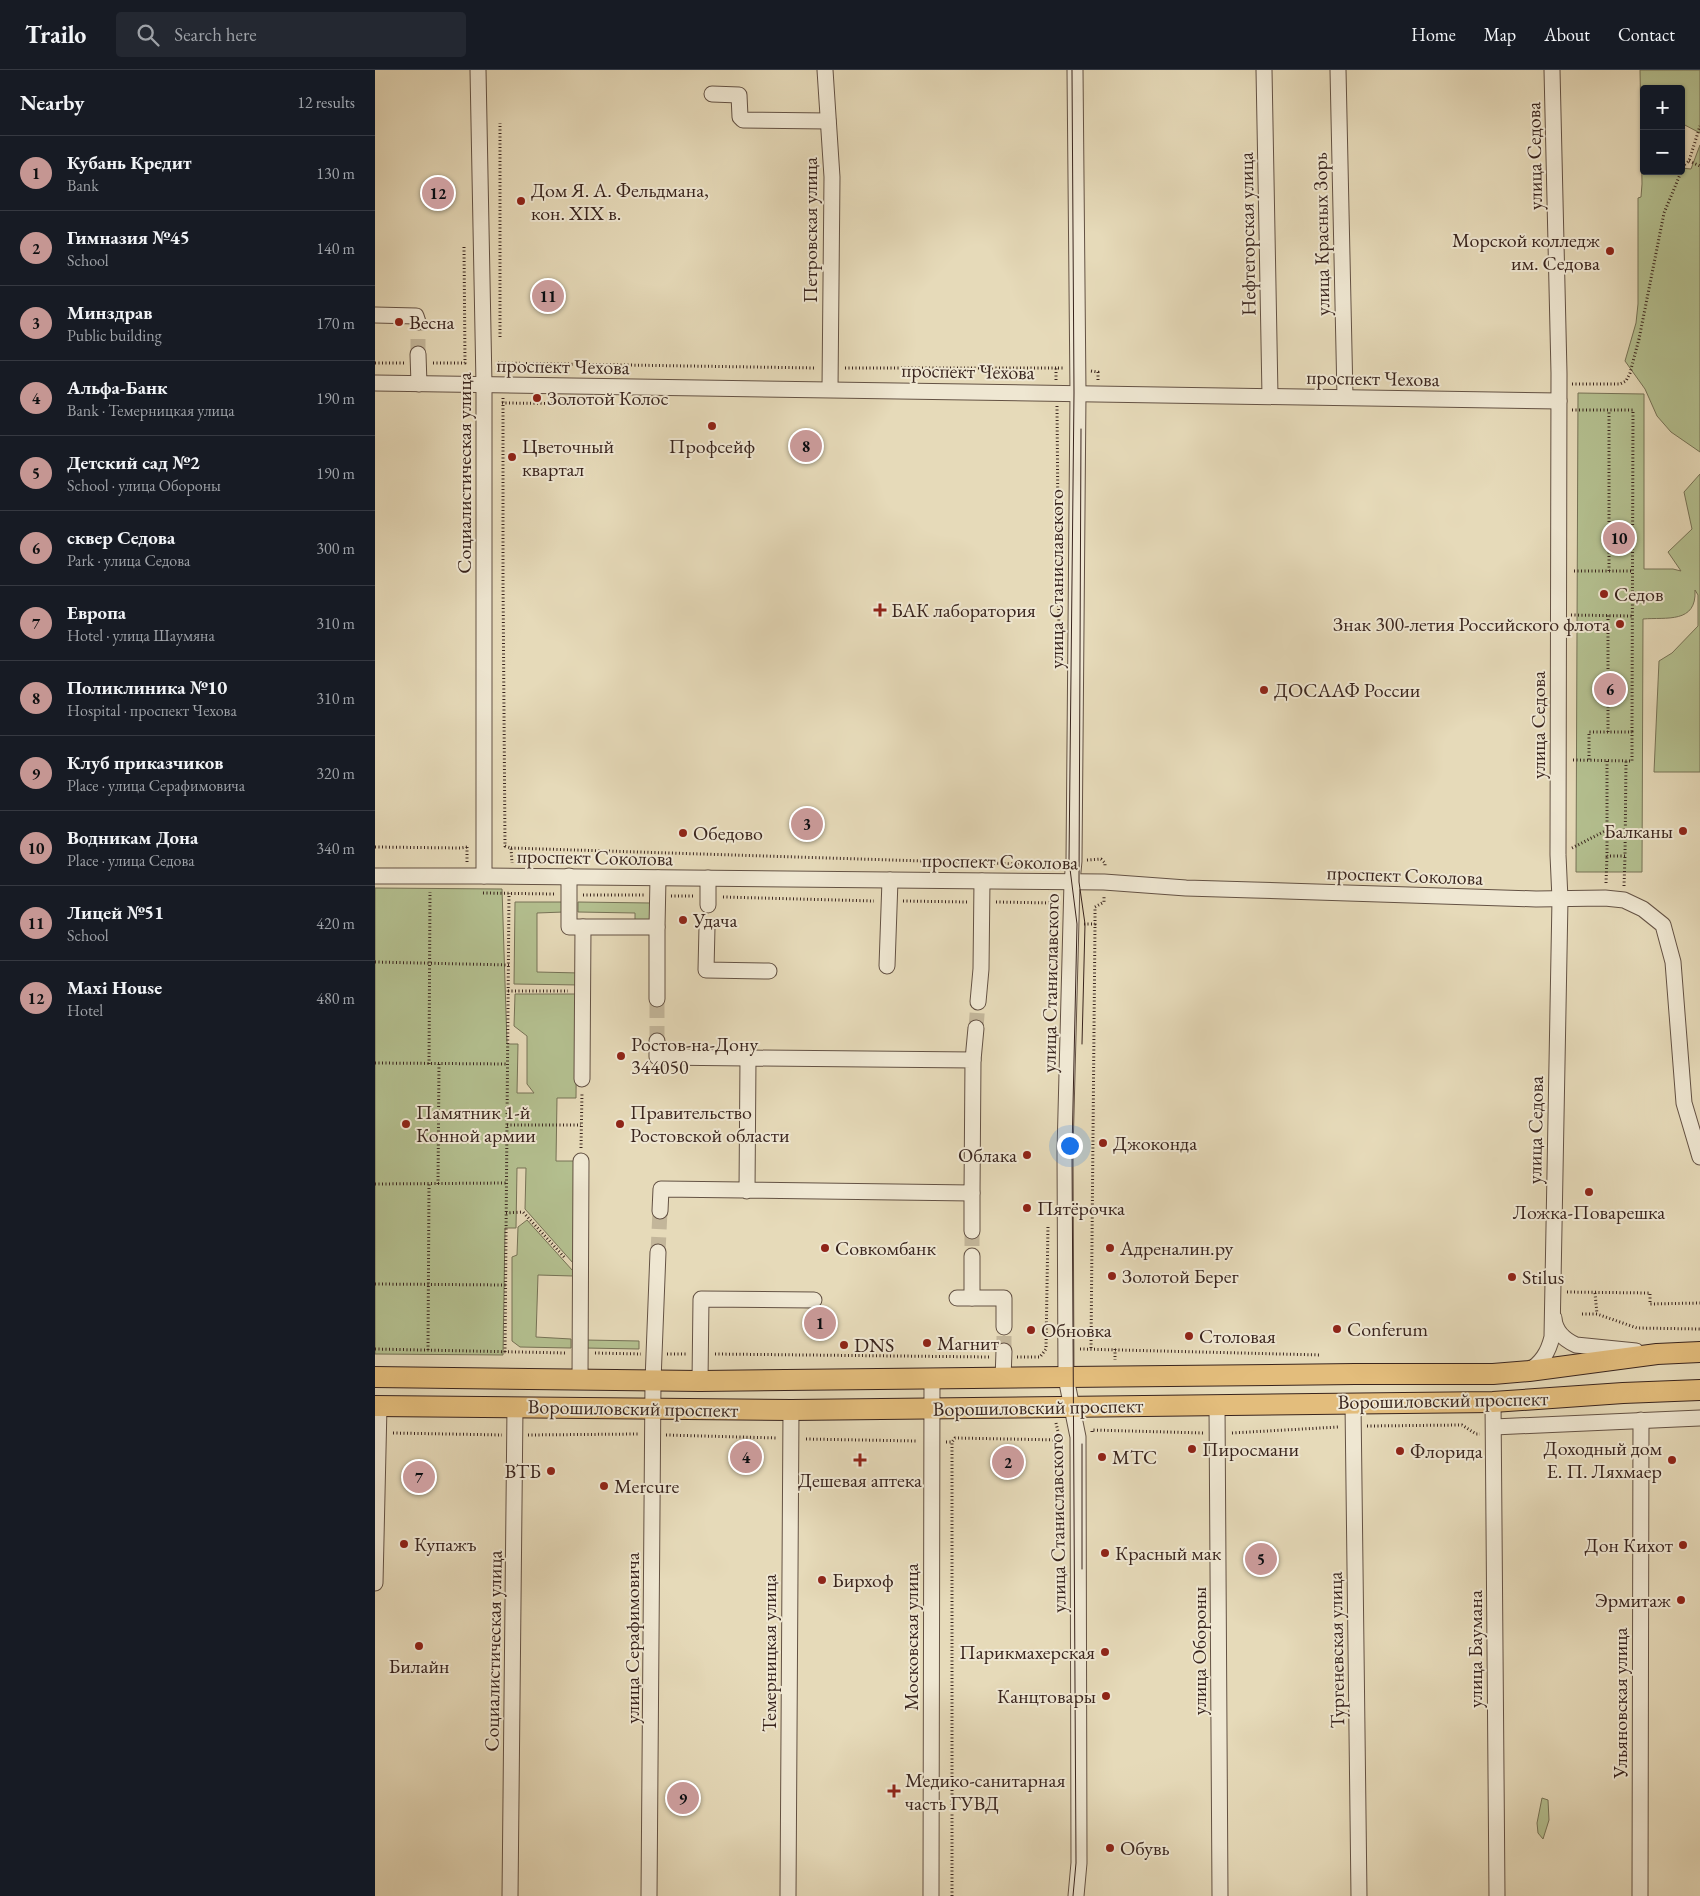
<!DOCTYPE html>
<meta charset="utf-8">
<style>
body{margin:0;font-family:"EB Garamond",serif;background:#242831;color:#f1f3f6}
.controls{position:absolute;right:15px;top:15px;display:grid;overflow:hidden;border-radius:5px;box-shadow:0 1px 4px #0004}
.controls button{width:45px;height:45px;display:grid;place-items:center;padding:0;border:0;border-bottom:1px solid #363941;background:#171b24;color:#f1f3f6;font:25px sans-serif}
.you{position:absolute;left:694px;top:1075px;width:18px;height:18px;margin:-12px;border:4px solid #fff;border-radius:50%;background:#1a73e8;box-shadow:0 0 0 8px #1a73e833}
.badge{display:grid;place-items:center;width:32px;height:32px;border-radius:50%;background:#c59692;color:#111;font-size:16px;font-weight:700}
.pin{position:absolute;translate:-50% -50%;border:2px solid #fff;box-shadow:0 1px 5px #0006}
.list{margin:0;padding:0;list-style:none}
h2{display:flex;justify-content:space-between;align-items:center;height:65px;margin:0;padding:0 20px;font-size:21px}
h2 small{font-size:16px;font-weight:400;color:#9ea1a6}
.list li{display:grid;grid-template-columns:32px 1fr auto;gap:15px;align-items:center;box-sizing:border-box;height:75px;padding:0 20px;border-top:1px solid #363941}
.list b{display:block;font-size:19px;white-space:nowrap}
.list p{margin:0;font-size:16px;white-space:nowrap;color:#9ea1a6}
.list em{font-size:16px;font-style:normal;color:#9ea1a6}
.icon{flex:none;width:28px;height:28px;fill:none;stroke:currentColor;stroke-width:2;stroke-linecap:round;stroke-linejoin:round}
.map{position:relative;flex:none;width:1325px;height:1826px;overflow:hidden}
header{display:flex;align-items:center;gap:30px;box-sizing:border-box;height:70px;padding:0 25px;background:#171b24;border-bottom:1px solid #363941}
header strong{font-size:24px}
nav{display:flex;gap:28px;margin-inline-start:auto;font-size:18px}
.search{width:350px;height:45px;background:#242831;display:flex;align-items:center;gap:12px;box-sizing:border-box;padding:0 18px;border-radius:5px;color:#9ea1a6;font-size:19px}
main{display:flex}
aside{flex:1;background:#171b24}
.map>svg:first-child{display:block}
.green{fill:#b4c090;stroke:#767256}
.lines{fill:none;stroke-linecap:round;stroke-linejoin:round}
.minor-tunnel{stroke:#c3b69a;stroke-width:15;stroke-dasharray:15 8;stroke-linecap:butt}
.minor-casing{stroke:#645244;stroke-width:17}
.major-casing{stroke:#39241d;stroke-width:22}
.path{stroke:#39241d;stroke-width:3;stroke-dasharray:1 2.5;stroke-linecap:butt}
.minor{stroke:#efe7d2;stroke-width:15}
.major{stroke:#e3bd7c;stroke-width:20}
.tram{stroke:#39241d;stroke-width:1}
.poi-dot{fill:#8f2418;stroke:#efe7d2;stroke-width:2}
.labels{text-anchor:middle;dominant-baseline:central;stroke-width:4;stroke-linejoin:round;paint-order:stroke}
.street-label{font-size:20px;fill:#39241d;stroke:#efe7d2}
.poi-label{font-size:20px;fill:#39241d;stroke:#efe7d2;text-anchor:start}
</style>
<header>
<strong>Trailo</strong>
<div class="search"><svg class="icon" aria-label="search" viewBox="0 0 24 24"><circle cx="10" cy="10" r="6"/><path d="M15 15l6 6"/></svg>Search here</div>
<nav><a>Home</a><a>Map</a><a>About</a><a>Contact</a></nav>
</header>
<main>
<aside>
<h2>Nearby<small>12 results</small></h2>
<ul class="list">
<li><span class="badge">1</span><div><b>Кубань Кредит</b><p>Bank</p></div><em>130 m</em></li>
<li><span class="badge">2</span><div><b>Гимназия №45</b><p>School</p></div><em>140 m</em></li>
<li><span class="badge">3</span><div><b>Минздрав</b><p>Public building</p></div><em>170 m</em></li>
<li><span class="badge">4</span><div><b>Альфа-Банк</b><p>Bank · Темерницкая улица</p></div><em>190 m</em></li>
<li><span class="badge">5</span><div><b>Детский сад №2</b><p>School · улица Обороны</p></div><em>190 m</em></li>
<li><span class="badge">6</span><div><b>сквер Седова</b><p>Park · улица Седова</p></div><em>300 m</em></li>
<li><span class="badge">7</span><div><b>Европа</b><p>Hotel · улица Шаумяна</p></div><em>310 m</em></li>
<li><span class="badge">8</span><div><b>Поликлиника №10</b><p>Hospital · проспект Чехова</p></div><em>310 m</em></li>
<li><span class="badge">9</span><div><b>Клуб приказчиков</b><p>Place · улица Серафимовича</p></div><em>320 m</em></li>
<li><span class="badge">10</span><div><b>Водникам Дона</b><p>Place · улица Седова</p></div><em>340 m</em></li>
<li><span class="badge">11</span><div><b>Лицей №51</b><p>School</p></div><em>420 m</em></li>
<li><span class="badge">12</span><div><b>Maxi House</b><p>Hotel</p></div><em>480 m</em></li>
</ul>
</aside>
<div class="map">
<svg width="1325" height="1826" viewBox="0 0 1325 1826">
<rect width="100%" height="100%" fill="#e6dab9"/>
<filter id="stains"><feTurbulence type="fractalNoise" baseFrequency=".004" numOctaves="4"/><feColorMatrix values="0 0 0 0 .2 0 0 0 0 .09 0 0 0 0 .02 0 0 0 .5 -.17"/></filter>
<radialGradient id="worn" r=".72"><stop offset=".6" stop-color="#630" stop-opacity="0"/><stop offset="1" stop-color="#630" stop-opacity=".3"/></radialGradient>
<g class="green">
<polygon points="1265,0 1325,0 1325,63 1306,53 1306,19 1269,19 1269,101 1306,101 1306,98 1316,99 1325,75 1325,382 1296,362 1282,346 1270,319 1250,291 1261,253 1263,234 1263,128 1266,127 1267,114"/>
<path d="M1203 323 1269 324V499H1298L1306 501 1293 482 1317 459 1309 422 1325 404V702H1279L1284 591 1297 583 1323 556V525L1320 520C1322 554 1291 547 1268 549L1267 802H1201Z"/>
<polygon points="0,818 127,819 132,974 143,974 142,1023 159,1023 152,1014 152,966 139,956 140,924 202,924 201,1028 182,1028 181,1091 199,1091 198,1193 150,1139 151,1098 142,1098 141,1158 130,1158 128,1285 0,1284"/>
<polygon points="140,832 190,832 189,842 162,843 162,902 205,903 205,915 139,914"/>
<polygon points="203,832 276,833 276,853 260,853 260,843 203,842"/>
<polygon points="152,1150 198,1201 198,1206 163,1205 161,1267 196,1269 196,1278 145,1277 137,1271 137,1187 142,1185 143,1157"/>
<polygon points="211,1270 264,1271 264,1279 210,1278"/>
<polygon points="1167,1728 1173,1730 1174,1750 1168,1769 1163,1763 1162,1753"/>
</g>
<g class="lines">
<g class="minor-tunnel">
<polyline points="43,284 43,252"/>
<polyline points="601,958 603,932"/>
<polyline points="282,971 282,929"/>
<polyline points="597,1161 597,1186"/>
<polyline points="283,1182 285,1141"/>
<polyline points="629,1281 629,1257"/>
</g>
<g class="minor-casing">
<g id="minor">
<polyline points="103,0 109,314 109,806"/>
<polyline points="450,0 457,107 455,319"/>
<polyline points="700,0 703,323 699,791 697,812 690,1081 691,1308 703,1367 704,1793 701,1826"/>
<polyline points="889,0 895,326"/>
<polyline points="963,0 970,327"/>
<polyline points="337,24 364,25 365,47 368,50 453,51"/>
<polyline points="0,245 41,246 43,252"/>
<polyline points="43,284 44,314"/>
<polyline points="0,313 1184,331"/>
<polyline points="0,806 109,806 729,812 811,818 878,820 1161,829 1230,828 1249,830 1268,839 1288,855 1298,892 1309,1033 1325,1087"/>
<polyline points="194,806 194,857 208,857"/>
<polyline points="333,835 333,808"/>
<polyline points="332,857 331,900 394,901"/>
<polyline points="512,896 515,810"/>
<polyline points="282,929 282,857"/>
<polyline points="603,932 606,899 607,811"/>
<polyline points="282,971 282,987 373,988"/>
<polyline points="598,990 601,958"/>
<polyline points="207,1009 208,857 282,857 283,808"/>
<polyline points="597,1123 597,1161"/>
<polyline points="285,1141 286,1119 597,1123 598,990 373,988 372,1121"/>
<polyline points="597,1186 597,1228"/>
<polyline points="582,1228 629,1228 629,1257"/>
<path d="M1179 1248C1180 1262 1190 1270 1201 1275L1261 1281"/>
<path d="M1154 1301C1167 1292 1173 1283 1177 1267L1185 829 1183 785 1184 303 1177 0"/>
<polyline points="628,1309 629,1281"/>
<polyline points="205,1310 206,1091"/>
<polyline points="325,1311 326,1229 439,1230"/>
<polyline points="1118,1332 1122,1826"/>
<polyline points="978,1333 984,1826"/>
<polyline points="842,1335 845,1826"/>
<polyline points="1119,1357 1325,1348"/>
<polyline points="0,1513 4,1336"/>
<polyline points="135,1826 140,1337"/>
<polyline points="274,1826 278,1311 283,1182"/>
<polyline points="413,1826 416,1340"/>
<polyline points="556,1826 557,1308"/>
<polyline points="1265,1826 1266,1350"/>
</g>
</g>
<g class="major-casing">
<g id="major">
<polyline points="0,1307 325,1311 980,1304 1118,1304 1154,1301 1282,1284 1325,1282"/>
<polyline points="0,1336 416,1340 1118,1332 1248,1323 1325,1320"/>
</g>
</g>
<g class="path">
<polyline points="1314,91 1325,96"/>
<polyline points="125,267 125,53"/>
<polyline points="0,293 29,293"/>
<polyline points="58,293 90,293 89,176"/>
<polyline points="123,293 441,298"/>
<polyline points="470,298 681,298"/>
<polyline points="716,301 723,302 723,311"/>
<polyline points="681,310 681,298 688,298"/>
<polyline points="1197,314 1245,314 1251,311 1255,303 1264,269 1289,143 1309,95 1314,91 1325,56"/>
<polyline points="128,328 128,509 130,776 136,778 137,793"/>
<polyline points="127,333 239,334"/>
<polyline points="682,336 684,570"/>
<polyline points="1197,340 1258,340 1257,662"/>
<polyline points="1199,501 1257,501"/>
<polyline points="1234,501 1234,340"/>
<polyline points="1196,545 1257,546"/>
<polyline points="1233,662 1233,545"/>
<polyline points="1198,690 1257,691 1257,662 1214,662 1214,691"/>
<polyline points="1232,691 1232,786 1250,786 1251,691"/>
<polyline points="0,777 85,778 92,777"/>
<polyline points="136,778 675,795"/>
<polyline points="1197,778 1232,760"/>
<polyline points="712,790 726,789 730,793 730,797"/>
<polyline points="92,792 92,776"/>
<polyline points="1231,813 1232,786"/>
<polyline points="1249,816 1250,786"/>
<polyline points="108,823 179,824"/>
<polyline points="208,825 269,825"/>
<polyline points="296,826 319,826"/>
<polyline points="348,827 499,831"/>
<polyline points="528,831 592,832"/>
<polyline points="621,832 678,833 680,844"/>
<polyline points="709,854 720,854 720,837 729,832 729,826"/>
<polyline points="0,892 134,895"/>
<polyline points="133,921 193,921"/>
<polyline points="0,993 133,994"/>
<polyline points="54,994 55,822"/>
<polyline points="132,1055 206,1055"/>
<polyline points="206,1078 207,1022"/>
<polyline points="0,1114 132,1113"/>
<polyline points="63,1114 64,994"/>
<polyline points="131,1143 148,1142 190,1188"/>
<polyline points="0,1214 131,1215"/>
<polyline points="1192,1222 1275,1223 1275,1234 1325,1233"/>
<polyline points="1220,1223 1222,1244"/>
<polyline points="1207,1244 1222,1244 1262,1258 1325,1259"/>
<polyline points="716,1278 720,854"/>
<polyline points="0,1279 191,1283"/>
<polyline points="705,1279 946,1285"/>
<polyline points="740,1279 740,1290"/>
<polyline points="53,1280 54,1114"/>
<polyline points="130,1282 134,823"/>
<polyline points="220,1283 266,1284"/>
<polyline points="292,1284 311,1284"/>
<polyline points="340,1284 614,1287"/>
<polyline points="642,1287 665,1287 671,1279 673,1155"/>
<polyline points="681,1353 685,1370 688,1369"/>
<polyline points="992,1356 1087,1355 1101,1364 1105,1364"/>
<polyline points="717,1362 717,1360 829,1363"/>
<polyline points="18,1363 127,1365"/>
<polyline points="857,1363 963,1357"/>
<polyline points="153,1365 264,1364"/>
<polyline points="291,1365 402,1368"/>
<polyline points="431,1369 542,1371"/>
<polyline points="571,1372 577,1372 580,1368 685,1370"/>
<polyline points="577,1826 577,1372"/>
</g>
<use href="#minor" class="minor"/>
<use href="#major" class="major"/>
<g class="tram">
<polyline points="697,0 699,323 694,791 702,854 697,1081 701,1793 698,1826"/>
<polyline points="706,359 704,812 710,854 707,974"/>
<polyline points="707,1499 707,1374"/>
</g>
</g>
<g class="poi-dot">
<circle cx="146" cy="131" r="5"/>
<circle cx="1235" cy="181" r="5"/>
<circle cx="24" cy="252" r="5"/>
<circle cx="162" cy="328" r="5"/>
<circle cx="337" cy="356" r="5"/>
<circle cx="137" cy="387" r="5"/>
<circle cx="1229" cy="524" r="5"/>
<path d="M502.5 532.5h5v5h5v5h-5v5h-5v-5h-5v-5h5z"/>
<circle cx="1245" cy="554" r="5"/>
<circle cx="889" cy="620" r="5"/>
<circle cx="1308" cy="761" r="5"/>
<circle cx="308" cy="763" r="5"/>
<circle cx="308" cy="850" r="5"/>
<circle cx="246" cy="986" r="5"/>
<circle cx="31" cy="1054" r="5"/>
<circle cx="245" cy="1054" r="5"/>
<circle cx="728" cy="1073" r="5"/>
<circle cx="652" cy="1085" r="5"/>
<circle cx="1214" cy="1122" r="5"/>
<circle cx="652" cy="1138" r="5"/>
<circle cx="450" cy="1178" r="5"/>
<circle cx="735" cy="1178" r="5"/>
<circle cx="737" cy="1206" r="5"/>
<circle cx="1137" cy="1207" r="5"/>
<circle cx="962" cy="1259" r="5"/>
<circle cx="656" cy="1260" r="5"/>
<circle cx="814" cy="1266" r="5"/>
<circle cx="552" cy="1273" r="5"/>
<circle cx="469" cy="1275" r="5"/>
<circle cx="817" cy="1379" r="5"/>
<circle cx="1025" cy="1381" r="5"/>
<circle cx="727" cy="1387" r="5"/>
<path d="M482.5 1382.5h5v5h5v5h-5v5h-5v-5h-5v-5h5z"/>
<circle cx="1297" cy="1390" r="5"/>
<circle cx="176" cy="1401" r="5"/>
<circle cx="229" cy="1416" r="5"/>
<circle cx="29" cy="1474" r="5"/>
<circle cx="1308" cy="1475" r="5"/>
<circle cx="730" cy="1483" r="5"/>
<circle cx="447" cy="1510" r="5"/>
<circle cx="1306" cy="1530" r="5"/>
<circle cx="44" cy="1576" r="5"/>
<circle cx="730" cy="1582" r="5"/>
<circle cx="731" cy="1626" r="5"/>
<path d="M516.5 1713.5h5v5h5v5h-5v5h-5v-5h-5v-5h5z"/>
<circle cx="735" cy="1778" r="5"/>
</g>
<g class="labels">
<g class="street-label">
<text transform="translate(1159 86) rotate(-91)">улица Седова</text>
<text transform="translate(435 160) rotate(-90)">Петровская улица</text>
<text transform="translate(872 164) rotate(-91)">Нефтегорская улица</text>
<text transform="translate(946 164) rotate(-91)">улица Красных Зорь</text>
<text transform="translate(188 296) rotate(1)">проспект Чехова</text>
<text transform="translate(593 301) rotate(1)">проспект Чехова</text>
<text transform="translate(998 308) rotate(1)">проспект Чехова</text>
<text transform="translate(89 403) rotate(-90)">Социалистическая улица</text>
<text transform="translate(681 509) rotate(-90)">улица Станиславского</text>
<text transform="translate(1163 655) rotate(-90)">улица Седова</text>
<text transform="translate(220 787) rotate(1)">проспект Соколова</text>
<text transform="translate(625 791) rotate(1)">проспект Соколова</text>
<text transform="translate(1030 805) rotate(2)">проспект Соколова</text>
<text transform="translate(675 913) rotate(-89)">улица Станиславского</text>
<text transform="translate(1160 1060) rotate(-89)">улица Седова</text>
<text transform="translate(1068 1330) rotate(-1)">Ворошиловский проспект</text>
<text transform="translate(663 1337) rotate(-1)">Ворошиловский проспект</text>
<text transform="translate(258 1338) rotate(1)">Ворошиловский проспект</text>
<text transform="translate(682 1453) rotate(-91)">улица Станиславского</text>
<text transform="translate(536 1567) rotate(-90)">Московская улица</text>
<text transform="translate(257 1568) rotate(-90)">улица Серафимовича</text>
<text transform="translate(1100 1579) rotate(-90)">улица Баумана</text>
<text transform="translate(961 1580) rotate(-91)">Тургеневская улица</text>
<text transform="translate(118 1581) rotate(-89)">Социалистическая улица</text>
<text transform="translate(824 1581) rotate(-90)">улица Обороны</text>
<text transform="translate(394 1583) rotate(-90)">Темерницкая улица</text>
<text transform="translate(1245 1633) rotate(-90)">Ульяновская улица</text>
</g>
<g class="poi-label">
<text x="156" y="120">Дом Я. А. Фельдмана,<tspan x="156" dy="23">кон. ХIХ в.</tspan></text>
<text x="1225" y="170" text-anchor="end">Морской колледж<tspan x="1225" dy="23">им. Седова</tspan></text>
<text x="34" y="252">Весна</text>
<text x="172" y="328">Золотой Колос</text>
<text x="147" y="376">Цветочный<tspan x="147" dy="23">квартал</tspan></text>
<text x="337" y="376" text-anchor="middle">Профсейф</text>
<text x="1239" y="524">Седов</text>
<text x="516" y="540">БАК лаборатория</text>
<text x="1235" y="554" text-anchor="end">Знак 300-летия Российского флота</text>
<text x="899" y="620">ДОСААФ России</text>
<text x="1298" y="761" text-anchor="end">Балканы</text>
<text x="318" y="763">Обедово</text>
<text x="318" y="850">Удача</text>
<text x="256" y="974">Ростов-на-Дону<tspan x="256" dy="23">344050</tspan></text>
<text x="41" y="1042">Памятник 1-й<tspan x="41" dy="23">Конной армии</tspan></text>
<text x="255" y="1042">Правительство<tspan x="255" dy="23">Ростовской области</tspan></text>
<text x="738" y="1073">Джоконда</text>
<text x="642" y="1085" text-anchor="end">Облака</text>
<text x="662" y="1138">Пятёрочка</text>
<text x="1214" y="1142" text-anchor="middle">Ложка-Поварешка</text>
<text x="460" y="1178">Совкомбанк</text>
<text x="745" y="1178">Адреналин.ру</text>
<text x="747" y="1206">Золотой Берег</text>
<text x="1147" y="1207">Stilus</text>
<text x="972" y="1259">Conferum</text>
<text x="666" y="1260">Обновка</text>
<text x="824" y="1266">Столовая</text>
<text x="562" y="1273">Магнит</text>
<text x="479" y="1275">DNS</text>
<text x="1287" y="1378" text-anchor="end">Доходный дом<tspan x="1287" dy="23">Е. П. Ляхмаер</tspan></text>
<text x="827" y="1379">Пиросмани</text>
<text x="1035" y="1381">Флорида</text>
<text x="737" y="1387">МТС</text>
<text x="166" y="1401" text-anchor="end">ВТБ</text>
<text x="485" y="1410" text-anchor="middle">Дешевая аптека</text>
<text x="239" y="1416">Mercure</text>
<text x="39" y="1474">Купажъ</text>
<text x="1298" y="1475" text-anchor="end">Дон Кихот</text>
<text x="740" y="1483">Красный мак</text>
<text x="457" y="1510">Бирхоф</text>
<text x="1296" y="1530" text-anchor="end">Эрмитаж</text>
<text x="720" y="1582" text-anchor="end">Парикмахерская</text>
<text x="44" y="1596" text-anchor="middle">Билайн</text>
<text x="721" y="1626" text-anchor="end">Канцтовары</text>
<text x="530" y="1710">Медико-санитарная<tspan x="530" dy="23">часть ГУВД</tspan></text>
<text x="745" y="1778">Обувь</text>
</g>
</g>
<rect width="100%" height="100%" filter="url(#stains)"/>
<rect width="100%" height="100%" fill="url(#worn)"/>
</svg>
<div class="controls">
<button>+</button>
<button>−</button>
</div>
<div class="you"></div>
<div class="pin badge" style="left:445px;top:1253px">1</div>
<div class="pin badge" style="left:633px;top:1392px">2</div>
<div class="pin badge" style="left:432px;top:754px">3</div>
<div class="pin badge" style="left:371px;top:1387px">4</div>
<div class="pin badge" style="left:886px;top:1489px">5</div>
<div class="pin badge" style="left:1235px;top:619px">6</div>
<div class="pin badge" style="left:44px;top:1407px">7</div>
<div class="pin badge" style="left:431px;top:376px">8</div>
<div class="pin badge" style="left:308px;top:1728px">9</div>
<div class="pin badge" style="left:1244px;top:468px">10</div>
<div class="pin badge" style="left:173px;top:226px">11</div>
<div class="pin badge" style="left:63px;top:123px">12</div>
</div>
</main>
